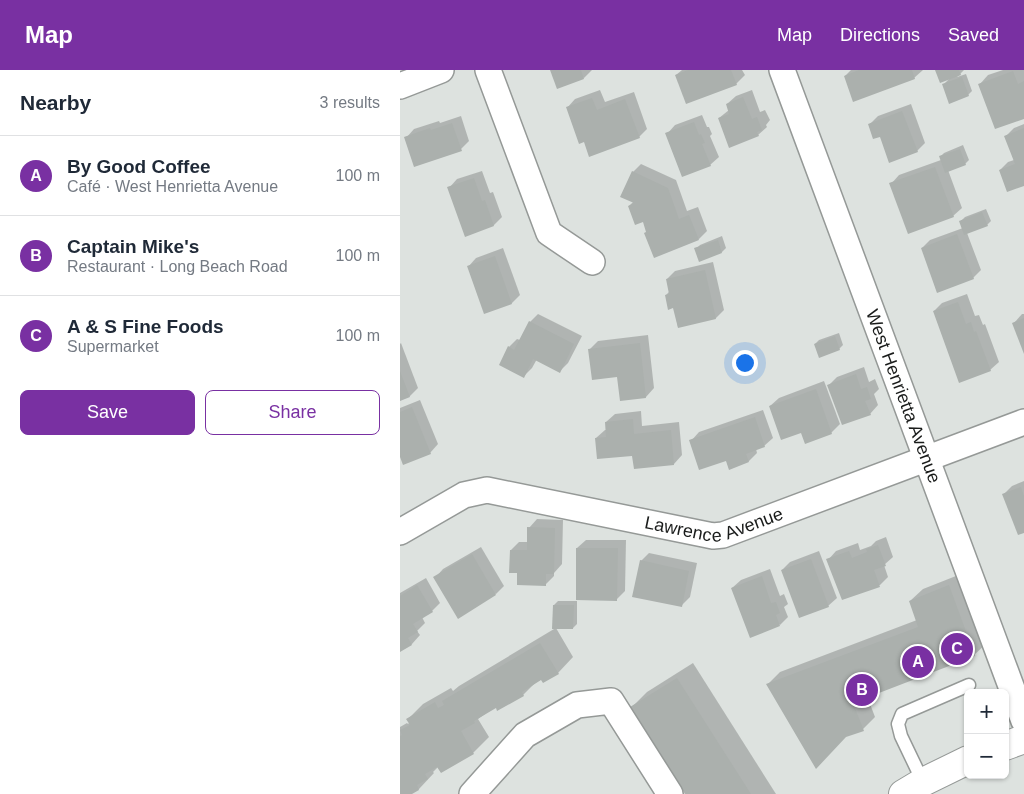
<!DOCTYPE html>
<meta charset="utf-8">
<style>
body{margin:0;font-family:Arial,sans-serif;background:#f2f2f3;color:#1f2937}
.controls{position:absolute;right:15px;bottom:15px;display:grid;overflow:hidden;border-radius:8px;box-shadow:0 1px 4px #0004}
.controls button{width:45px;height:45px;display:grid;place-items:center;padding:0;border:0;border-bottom:1px solid #e0e1e3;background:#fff;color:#1f2937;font:25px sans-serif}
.you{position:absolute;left:344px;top:292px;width:18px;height:18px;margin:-12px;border:4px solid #fff;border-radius:50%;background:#1a73e8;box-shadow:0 0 0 8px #1a73e833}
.badge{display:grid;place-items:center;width:32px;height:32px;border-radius:50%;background:#7930a2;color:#fff;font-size:16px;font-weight:700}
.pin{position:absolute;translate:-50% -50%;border:2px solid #fff;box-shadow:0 1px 5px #0006}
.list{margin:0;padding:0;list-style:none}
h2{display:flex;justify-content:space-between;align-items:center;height:65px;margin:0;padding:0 20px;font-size:21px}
h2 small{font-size:16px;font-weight:400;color:#747a83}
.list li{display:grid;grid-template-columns:32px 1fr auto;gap:15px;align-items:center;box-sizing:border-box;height:80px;padding:0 20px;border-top:1px solid #e0e1e3}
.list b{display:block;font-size:19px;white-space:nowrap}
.list p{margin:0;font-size:16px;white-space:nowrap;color:#747a83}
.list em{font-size:16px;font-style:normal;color:#747a83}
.actions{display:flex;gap:10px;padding:15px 20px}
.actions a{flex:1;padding:11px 0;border:1px solid #7930a2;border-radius:8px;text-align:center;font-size:18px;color:#7930a2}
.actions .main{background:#7930a2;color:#fff}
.map{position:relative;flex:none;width:624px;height:724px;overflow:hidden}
header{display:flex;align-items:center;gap:30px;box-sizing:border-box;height:70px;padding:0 25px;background:#7930a2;color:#fff}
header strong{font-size:24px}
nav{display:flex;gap:28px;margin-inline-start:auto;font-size:18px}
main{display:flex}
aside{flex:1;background:#fff}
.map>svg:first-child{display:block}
.shadow{fill:#0003}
.building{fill:#abb0ad}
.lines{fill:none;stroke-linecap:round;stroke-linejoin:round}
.lane-casing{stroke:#959997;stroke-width:15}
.street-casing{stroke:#959997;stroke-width:28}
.primary-casing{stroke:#959997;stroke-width:30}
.lane{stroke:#fff;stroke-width:12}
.street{stroke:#fff;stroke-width:25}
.primary{stroke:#fff;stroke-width:28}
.labels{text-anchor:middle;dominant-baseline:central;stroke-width:4;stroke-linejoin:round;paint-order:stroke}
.street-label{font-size:18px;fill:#1a1c1b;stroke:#eaefec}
</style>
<header>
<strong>Map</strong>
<nav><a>Map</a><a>Directions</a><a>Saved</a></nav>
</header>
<main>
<aside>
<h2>Nearby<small>3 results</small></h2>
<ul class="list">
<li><span class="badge">A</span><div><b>By Good Coffee</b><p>Café · West Henrietta Avenue</p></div><em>100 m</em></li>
<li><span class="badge">B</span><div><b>Captain Mike's</b><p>Restaurant · Long Beach Road</p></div><em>100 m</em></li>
<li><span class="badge">C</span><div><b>A &amp; S Fine Foods</b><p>Supermarket</p></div><em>100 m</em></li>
</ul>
<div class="actions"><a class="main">Save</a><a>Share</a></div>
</aside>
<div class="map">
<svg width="624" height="724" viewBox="0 0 624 724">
<rect width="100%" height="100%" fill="#dde2df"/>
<g class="shadow">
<polygon points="152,0 192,0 184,8"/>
<polygon points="282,0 342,0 345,5 336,14 276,5"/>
<polygon points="451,0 523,0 514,8 445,6"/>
<polygon points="537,0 564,0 557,7 566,4 572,21 568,25 543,15 550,8"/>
<polygon points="603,0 624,0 624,47 596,58 580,14 588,5"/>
<polygon points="200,20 205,32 234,22 247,59 239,67 184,71 167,38 175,29"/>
<polygon points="352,20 360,42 365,40 370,50 366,55 367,57 358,65 319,48 329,40 327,34 336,26"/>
<polygon points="511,34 525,73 517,81 480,65 470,54 478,46"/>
<polygon points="302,45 307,57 309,57 312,64 310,66 319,87 310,95 267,64 275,55"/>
<polygon points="61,46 69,71 61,79 6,68 14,59 39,51 40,53"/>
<polygon points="624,54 624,114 608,120 600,100 608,92 614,90 606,66 614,58"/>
<polygon points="563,75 569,90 565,94 548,100 562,138 553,146 491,114 499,105 541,90 540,87 544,83"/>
<polygon points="241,94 276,110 287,141 298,137 307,161 299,169 247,161 244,151 229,136 234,131 233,102"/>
<polygon points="82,101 90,123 93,122 102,147 94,155 66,165 49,118 57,109"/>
<polygon points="586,139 591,151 587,155 567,163 581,200 573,208 522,178 530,170 563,158 561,151 565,147"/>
<polygon points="322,166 326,178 322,182 300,190 296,179 300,175"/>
<polygon points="103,178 120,225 112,233 85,243 68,197 76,188"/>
<polygon points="313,192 324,240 316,248 278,257 274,237 266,225 270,221 267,209 275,201"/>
<polygon points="567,224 575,246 579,245 583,255 585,254 599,292 590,300 534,241 542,233"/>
<polygon points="138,244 182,266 168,293 160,301 137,289 132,298 124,306 109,277 117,269 120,270 130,252"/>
<polygon points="622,244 624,244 624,281 614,253"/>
<polygon points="439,263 443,275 439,279 415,274 419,270"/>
<polygon points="248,265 254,318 246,327 221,329 218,306 190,279 198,271"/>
<polygon points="1,273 18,318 10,326 0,330 0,274"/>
<polygon points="464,297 469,312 475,309 479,319 474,324 478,335 470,344 429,315 437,307"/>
<polygon points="424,311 440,354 431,363 402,362 370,336 379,328"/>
<polygon points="20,330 38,374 30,383 0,384 0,338"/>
<polygon points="363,340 373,368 364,376 356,379 357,383 349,391 329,398 326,389 291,371 299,362"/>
<polygon points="241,341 242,356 279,352 282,385 274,394 233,385 196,368 205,360 207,360 206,352 215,344"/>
<polygon points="624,411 624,462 619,464 604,424 612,416"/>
<polygon points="137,449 163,450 162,494 154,503 154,506 145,515 118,502 111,480 119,472 128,472 129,458"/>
<polygon points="486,467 493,487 484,495 488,507 480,515 443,529 428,490 436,481 458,473 460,480 471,476 476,471"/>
<polygon points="186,470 226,470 225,521 217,529 177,478"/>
<polygon points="81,477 104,516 96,524 35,508 43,499"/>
<polygon points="419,481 437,528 428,536 382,500 390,492"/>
<polygon points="249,483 297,493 290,527 282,535 241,491"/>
<polygon points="370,499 380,526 384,524 388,534 384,537 388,547 380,555 332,518 341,510"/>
<polygon points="561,504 587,573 574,585 467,626 475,647 463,659 368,614 380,602 517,550 510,531 523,519"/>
<polygon points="26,508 40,533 32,541 22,547 25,553 17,561 20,565 12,574 0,580 0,523"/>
<polygon points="158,531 177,531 177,554 173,558 156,558 173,587 158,603 142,609 136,612 123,625 96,636 78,649 89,667 73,683 41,702 38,697 33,702 34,703 19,719 9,724 0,724 0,657 7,653 8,654 10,652 8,649 23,634 51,618 53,621 59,616 154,559 154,535"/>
<polygon points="293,593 376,724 287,724 232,637 247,622"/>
</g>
<g class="building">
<polygon points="150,0 181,0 184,9 157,19"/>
<polygon points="288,0 331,0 337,15 286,34 275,5"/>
<polygon points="459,0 512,0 515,9 453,32 444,6"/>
<polygon points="535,0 559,0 561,5 540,13"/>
<polygon points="613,1 618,14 624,11 624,49 595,59 578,14"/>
<polygon points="562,7 569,26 549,34 542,14"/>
<polygon points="343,27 352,49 357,47 362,60 357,62 359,66 329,78 318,48 329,44 326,34"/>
<polygon points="192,28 197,40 225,29 240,68 189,87 184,72 179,74 166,37"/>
<polygon points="502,41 518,82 489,93 480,67 473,69 468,54"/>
<polygon points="294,52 299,65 301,64 305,73 302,74 311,96 282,107 265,63"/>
<polygon points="52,53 62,81 14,97 4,67 30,58 31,60"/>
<polygon points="624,58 624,116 607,122 599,100 615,94 604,66"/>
<polygon points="560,79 566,95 545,103 539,86"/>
<polygon points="535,97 554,147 508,164 489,113"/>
<polygon points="232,101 268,118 279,149 289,145 299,170 254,188 244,163 246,162 243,152 235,155 228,136 234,133 220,127"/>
<polygon points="74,108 82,131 85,130 94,156 65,167 47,117"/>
<polygon points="582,142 588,156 564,165 559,151"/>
<polygon points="557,164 574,209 537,223 521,178"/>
<polygon points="318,170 322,183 299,192 294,178"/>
<polygon points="95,186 112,234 84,244 67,196"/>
<polygon points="305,200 316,249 278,258 273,238 268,240 265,225 269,224 266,209"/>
<polygon points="558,232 566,254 571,252 574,262 576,261 591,301 559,313 533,241"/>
<polygon points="624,248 624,284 612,253"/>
<polygon points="129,251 174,274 160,303 133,289 124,308 99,295 108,276 114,280"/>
<polygon points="435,266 440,280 419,288 414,274"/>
<polygon points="240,273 246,328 220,331 217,307 192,310 188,279"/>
<polygon points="0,301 10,327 0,331"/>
<polygon points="456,304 461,319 467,317 471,329 465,331 471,345 442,355 427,315"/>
<polygon points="416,319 432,364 405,374 401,363 381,370 369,336"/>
<polygon points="12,337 31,384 3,395 0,387 0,342"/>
<polygon points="355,347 365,377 346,384 349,392 329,400 326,391 299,400 289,370"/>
<polygon points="233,349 234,364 271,360 274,395 234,399 232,386 197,389 195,368 206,367 205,352"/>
<polygon points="621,417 624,426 624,463 618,465 602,424"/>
<polygon points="127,457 155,458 154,504 146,504 146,516 117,515 117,503 109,503 110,480 127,480"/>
<polygon points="478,475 486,496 474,500 480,517 442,530 426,489 449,481 452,488 467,482 466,479"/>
<polygon points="176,478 218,478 217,531 176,530"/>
<polygon points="72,484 96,525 58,549 33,507"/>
<polygon points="411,489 429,537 399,548 381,500"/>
<polygon points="240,490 289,501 282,537 232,527"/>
<polygon points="362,506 371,533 376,532 380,543 376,545 380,556 350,568 331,518"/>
<polygon points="17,515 33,542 13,554 18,562 8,568 12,575 0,582 0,526"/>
<polygon points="549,515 575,586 453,633 464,661 446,667 416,699 366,614 518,557 509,531"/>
<polygon points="153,535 174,535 173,559 152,559"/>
<polygon points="140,573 159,604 143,613 141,610 122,622 124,626 97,641 96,638 74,651 75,653 61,661 74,684 41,703 37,697 25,704 28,709 17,715 19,720 12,724 0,724 0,666 2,665 0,660 10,655 6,649 35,632 38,638 44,635 42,631"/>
<polygon points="277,608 351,724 285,724 230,637"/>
</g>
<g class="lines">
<g class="lane-casing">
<polyline id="lane" points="523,712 501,666 498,654 502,644 569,615"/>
</g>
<g class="street-casing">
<g id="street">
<polyline points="88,0 149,163 192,192"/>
<path id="s1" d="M382 0 624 651"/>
<polyline points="0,16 41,0"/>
<path id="s2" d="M0 462 64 425 87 420 313 466 323 465 624 352"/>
<polyline points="72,724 125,665 177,635 211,631 270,724"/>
</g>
</g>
<g class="primary-casing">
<g id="primary">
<polyline points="605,676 624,669"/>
<polyline points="503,724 523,712 568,690"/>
</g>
</g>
<use href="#lane" class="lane"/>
<use href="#street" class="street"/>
<use href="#primary" class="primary"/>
</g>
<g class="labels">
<g class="street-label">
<text stroke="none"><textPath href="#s1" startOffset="348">West Henrietta Avenue</textPath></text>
<text stroke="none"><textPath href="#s2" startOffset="330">Lawrence Avenue</textPath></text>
</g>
</g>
</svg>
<div class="controls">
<button>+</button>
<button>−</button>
</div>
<div class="you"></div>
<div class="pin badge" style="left:518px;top:592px">A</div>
<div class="pin badge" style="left:462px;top:620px">B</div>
<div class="pin badge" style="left:557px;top:579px">C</div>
</div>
</main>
